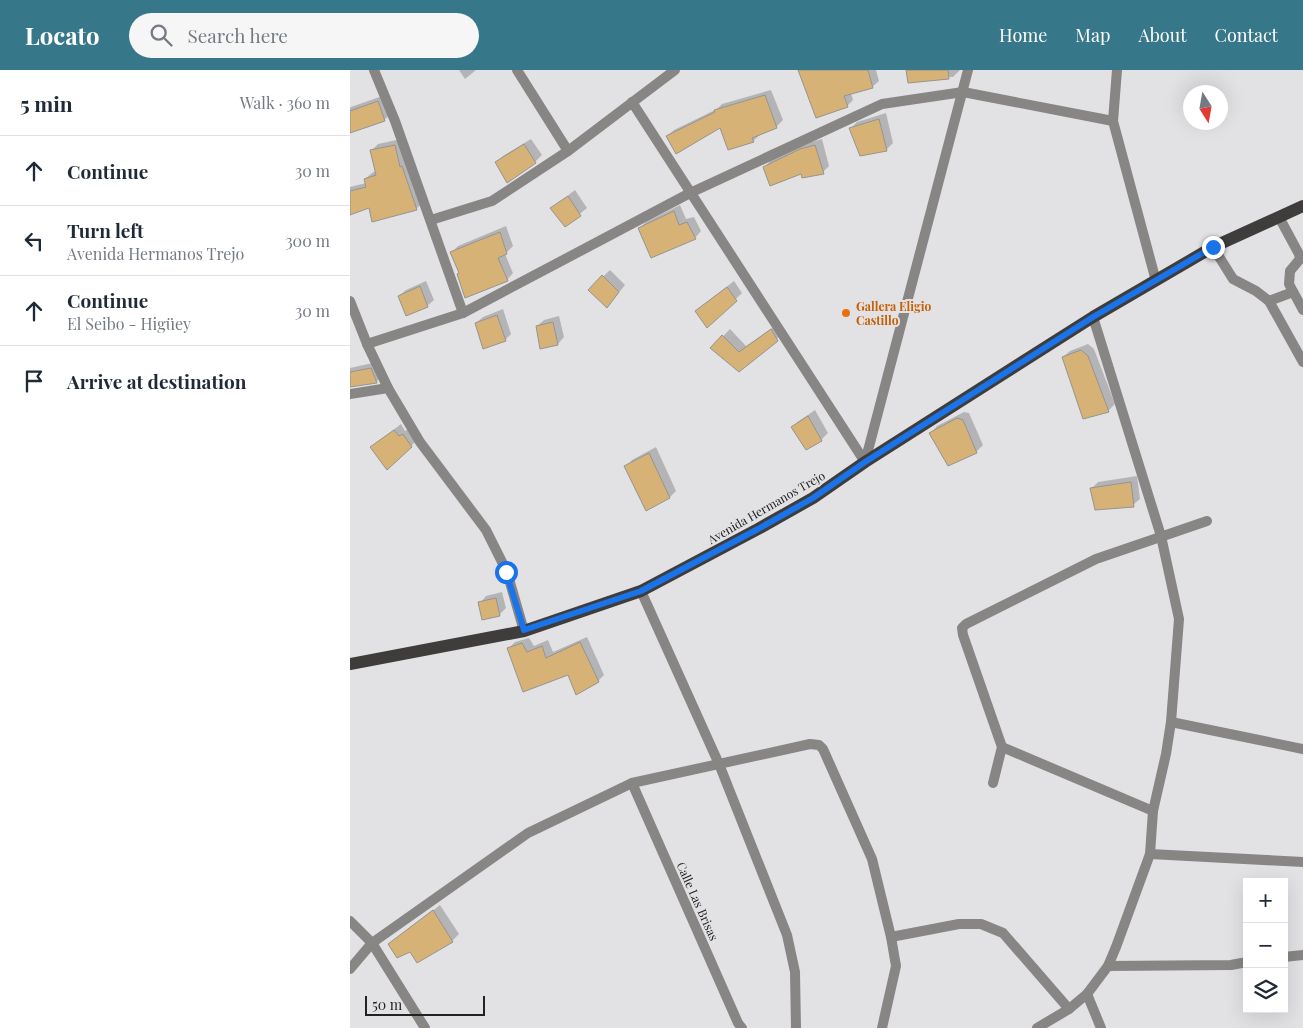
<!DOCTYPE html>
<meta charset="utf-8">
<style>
body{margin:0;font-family:"Playfair Display",serif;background:#f6f6f7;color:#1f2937}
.controls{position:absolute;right:15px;bottom:15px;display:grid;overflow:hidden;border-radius:0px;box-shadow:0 5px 20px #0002}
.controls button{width:45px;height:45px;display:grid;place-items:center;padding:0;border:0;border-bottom:1px solid #e0e1e3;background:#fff;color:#1f2937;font:25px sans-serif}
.compass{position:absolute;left:833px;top:15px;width:45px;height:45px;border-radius:50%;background:#fff;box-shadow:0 5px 20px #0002;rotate:169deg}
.scale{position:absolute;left:15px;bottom:12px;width:120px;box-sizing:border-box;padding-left:5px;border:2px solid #222223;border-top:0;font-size:14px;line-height:18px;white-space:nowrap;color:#222223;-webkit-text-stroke:4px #e2e2e5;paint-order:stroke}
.stop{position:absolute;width:15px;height:15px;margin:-11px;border:4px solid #1a73e8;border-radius:50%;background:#fff}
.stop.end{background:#1a73e8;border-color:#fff;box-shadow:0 1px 5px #0008}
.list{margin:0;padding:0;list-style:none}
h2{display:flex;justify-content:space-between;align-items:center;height:65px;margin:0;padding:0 20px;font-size:21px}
h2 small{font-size:16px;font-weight:400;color:#747a83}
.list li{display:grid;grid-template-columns:32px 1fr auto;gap:15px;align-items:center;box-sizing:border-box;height:70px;padding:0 20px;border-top:1px solid #e0e1e3}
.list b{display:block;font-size:19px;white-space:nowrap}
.list p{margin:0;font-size:16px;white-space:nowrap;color:#747a83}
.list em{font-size:16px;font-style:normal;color:#747a83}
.icon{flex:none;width:28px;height:28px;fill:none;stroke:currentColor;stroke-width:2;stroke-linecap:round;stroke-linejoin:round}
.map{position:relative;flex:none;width:953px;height:958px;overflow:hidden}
header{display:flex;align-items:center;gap:30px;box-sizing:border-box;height:70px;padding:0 25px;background:#36788a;color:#fff}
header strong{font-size:24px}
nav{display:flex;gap:28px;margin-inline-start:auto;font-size:18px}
.search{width:350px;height:45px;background:#f6f6f7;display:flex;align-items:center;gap:12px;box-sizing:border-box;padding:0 18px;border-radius:28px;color:#747a83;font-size:19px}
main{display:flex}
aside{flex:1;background:#fff}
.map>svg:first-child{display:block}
.shadow{fill:#0003}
.building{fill:#d6b277;stroke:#959491}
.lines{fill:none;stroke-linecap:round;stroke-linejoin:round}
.minor{stroke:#878685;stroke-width:10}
.primary{stroke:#3f3d3c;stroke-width:12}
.route{stroke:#1a73e8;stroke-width:6}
.food-dot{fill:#e8710a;stroke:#e2e2e5;stroke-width:2}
.labels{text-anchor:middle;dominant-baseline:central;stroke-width:4;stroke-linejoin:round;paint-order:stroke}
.food-label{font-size:12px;font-weight:bold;fill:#c56008;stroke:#e2e2e5;text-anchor:start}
.street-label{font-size:12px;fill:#222223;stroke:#e2e2e5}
</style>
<header>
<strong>Locato</strong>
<div class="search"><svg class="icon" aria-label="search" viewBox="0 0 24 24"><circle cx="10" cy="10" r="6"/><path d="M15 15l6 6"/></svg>Search here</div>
<nav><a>Home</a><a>Map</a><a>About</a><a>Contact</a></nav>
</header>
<main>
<aside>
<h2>5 min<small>Walk · 360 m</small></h2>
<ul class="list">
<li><svg class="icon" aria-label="ahead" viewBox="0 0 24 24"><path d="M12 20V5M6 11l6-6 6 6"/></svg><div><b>Continue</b></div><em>30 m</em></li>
<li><svg class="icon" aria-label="left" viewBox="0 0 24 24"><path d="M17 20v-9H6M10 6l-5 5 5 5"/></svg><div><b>Turn left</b><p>Avenida Hermanos Trejo</p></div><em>300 m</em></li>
<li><svg class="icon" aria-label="ahead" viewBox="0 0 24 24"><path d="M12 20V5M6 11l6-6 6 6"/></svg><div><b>Continue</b><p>El Seibo - Higüey</p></div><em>30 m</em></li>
<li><svg class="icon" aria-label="arrive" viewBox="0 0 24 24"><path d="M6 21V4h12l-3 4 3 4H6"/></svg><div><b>Arrive at destination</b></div></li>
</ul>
</aside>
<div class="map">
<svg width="953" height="958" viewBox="0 0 953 958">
<rect width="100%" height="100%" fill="#e2e2e5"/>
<g class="shadow">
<polygon points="109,0 126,0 115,9"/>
<polygon points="449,0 526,0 529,11 522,17 501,23 503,30 497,36"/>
<polygon points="558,0 610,0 603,7 582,6"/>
<polygon points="421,20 433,50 426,57 410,65 403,71 371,57 317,66 324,60 367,39 372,34"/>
<polygon points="35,25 41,44 34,50 0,56 0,38 1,37"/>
<polygon points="536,43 543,73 536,80 501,58 507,52"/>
<polygon points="51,69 73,132 66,139 20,136 0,143 0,117 16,113 15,109 22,103 26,101 21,81 28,74"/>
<polygon points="181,69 192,85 185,92 147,92 153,86"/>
<polygon points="472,69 479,96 473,102 452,103 415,97 421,90 458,73"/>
<polygon points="225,120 237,138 215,156 202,138"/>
<polygon points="330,135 336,149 344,147 351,161 345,168 289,159 296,152"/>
<polygon points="156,156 163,176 155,184 163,203 157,210 102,182 108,176"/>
<polygon points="260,200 275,215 263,230 239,220"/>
<polygon points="76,211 84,230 77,236 49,226 56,220"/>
<polygon points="384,211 392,223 357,257 346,241"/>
<polygon points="153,239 161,264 155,270 126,253 133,247"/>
<polygon points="209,246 214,267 208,274 187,256 194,250"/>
<polygon points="428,254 434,263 389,300 362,278 380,259 396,276"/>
<polygon points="738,274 744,279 765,334 759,340 734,348 713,287 720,281"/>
<polygon points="27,292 33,305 26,312 0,316 0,298"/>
<polygon points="465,340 478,363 471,370 456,379 443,357 449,351"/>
<polygon points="614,342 619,343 633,375 626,382 581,363 587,356"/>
<polygon points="51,354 55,361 60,358 67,370 61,376 21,377"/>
<polygon points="306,377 326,421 320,427 296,440 276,397 282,390"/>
<polygon points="787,406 790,429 783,435 741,419 748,412"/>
<polygon points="152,522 156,538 150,544 130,533 136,526"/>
<polygon points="237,567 254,605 248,611 159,578 165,572 179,568 184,576 198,570 203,582"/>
<polygon points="90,835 109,864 102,871 61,880 40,874"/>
</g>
<g class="building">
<polygon points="448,0 518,0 523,18 494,26 498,37 466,48"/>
<polygon points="556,0 598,0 599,9 558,13"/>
<polygon points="415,25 427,58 402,68 404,72 378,80 370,58 326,84 316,66 365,42 364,40"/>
<polygon points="28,31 35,51 0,63 0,41"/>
<polygon points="529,49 537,81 510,86 499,58"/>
<polygon points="174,74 186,93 157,113 145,92"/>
<polygon points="45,75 50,97 52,96 67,140 22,152 19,138 0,145 0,121 16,117 14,109 26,105 20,80"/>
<polygon points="465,75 474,104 452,108 451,104 420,116 413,97 450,79"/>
<polygon points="218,126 231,146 215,157 200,138"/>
<polygon points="324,141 329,155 337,152 346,169 301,188 288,158"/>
<polygon points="150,162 157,184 148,188 158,211 115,228 107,204 109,203 100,182"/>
<polygon points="252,205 269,222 257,238 238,220"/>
<polygon points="70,216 78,237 56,246 48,226"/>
<polygon points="377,217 387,231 357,258 345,241"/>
<polygon points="147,245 156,271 133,279 125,253"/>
<polygon points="203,252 208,275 190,279 186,256"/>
<polygon points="421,259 428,271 389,302 360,278 372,265 389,282"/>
<polygon points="731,280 738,286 759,342 733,349 712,287"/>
<polygon points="21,298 27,313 0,317 0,302"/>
<polygon points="458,346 472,371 456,380 441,357"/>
<polygon points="607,348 613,350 627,383 598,396 579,363"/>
<polygon points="44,360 49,366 53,364 62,377 37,400 20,377"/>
<polygon points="299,383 320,428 296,441 274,396"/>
<polygon points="781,412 784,437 745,440 740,418"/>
<polygon points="146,528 150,546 132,550 128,532"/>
<polygon points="230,572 249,612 226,625 218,605 173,622 157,578 172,573 177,582 192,576 196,588"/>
<polygon points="83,840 103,872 67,893 60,882 47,888 38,874"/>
</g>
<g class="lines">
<g class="minor">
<polyline points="24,0 45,51 113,243"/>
<polyline points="167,0 218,81"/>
<polyline points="767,0 763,51 806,211"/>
<polyline points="282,32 515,392"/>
<polyline points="929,147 949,184 950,189 940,201 939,214 953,240"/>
<polyline points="81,150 142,131 218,81 325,0"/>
<polyline points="863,177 883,209 906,221 919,231 953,292"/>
<polyline points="0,231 17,274 38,318 70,372 136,460 157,502 174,561"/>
<polyline points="919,231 943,222"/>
<polyline points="17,274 113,243 340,123 532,34 613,22 763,51"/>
<polyline points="0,324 38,318"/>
<polyline points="515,392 618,0"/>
<polyline points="291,521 369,694 437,865 445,902 446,958"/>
<polyline points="821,652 953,679"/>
<polyline points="652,677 803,741"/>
<polyline points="282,713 388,953 392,958"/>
<polyline points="643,713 652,677 613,565 612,558 616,554 746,489 857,451"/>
<polyline points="800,784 953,792"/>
<polyline points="0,851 22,873 75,958"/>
<polyline points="541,867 609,854 631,854 653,863 719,939"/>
<polyline points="934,887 953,885"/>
<polyline points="758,896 881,895 897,892"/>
<polyline points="0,899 22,873 178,763 282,713 460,674 469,675 473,679 522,789 541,867 546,896 532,958"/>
<polyline points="737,924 751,958"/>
<polyline points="687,958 719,939 737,924 758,896 766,877 800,784 803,741 816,684 821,652 829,549 811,466 743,247"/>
</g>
<polyline class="primary" points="0,594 174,561 291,521 408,459 463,428 515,392 743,247 863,177 953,136"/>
</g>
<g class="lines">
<polyline class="route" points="156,502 174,560 291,521 408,459 463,428 515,392 743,247 863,177"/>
</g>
<circle class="food-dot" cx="496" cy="243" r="5"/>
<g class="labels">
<g class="food-label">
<text x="506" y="236">Gallera Eligio<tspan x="506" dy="14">Castillo</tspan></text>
</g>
<g class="street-label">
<text transform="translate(416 437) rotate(-30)">Avenida Hermanos Trejo</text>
<text transform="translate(348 831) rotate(66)">Calle Las Brisas</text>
</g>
</g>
</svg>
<div class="controls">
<button>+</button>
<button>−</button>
<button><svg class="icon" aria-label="layers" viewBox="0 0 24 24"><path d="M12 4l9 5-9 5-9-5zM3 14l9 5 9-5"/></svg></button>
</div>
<svg class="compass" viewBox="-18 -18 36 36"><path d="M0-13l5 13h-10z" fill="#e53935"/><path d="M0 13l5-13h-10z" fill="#747a83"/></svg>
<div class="scale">50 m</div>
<div class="stop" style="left:156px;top:502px"></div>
<div class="stop end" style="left:863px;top:177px"></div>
</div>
</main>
